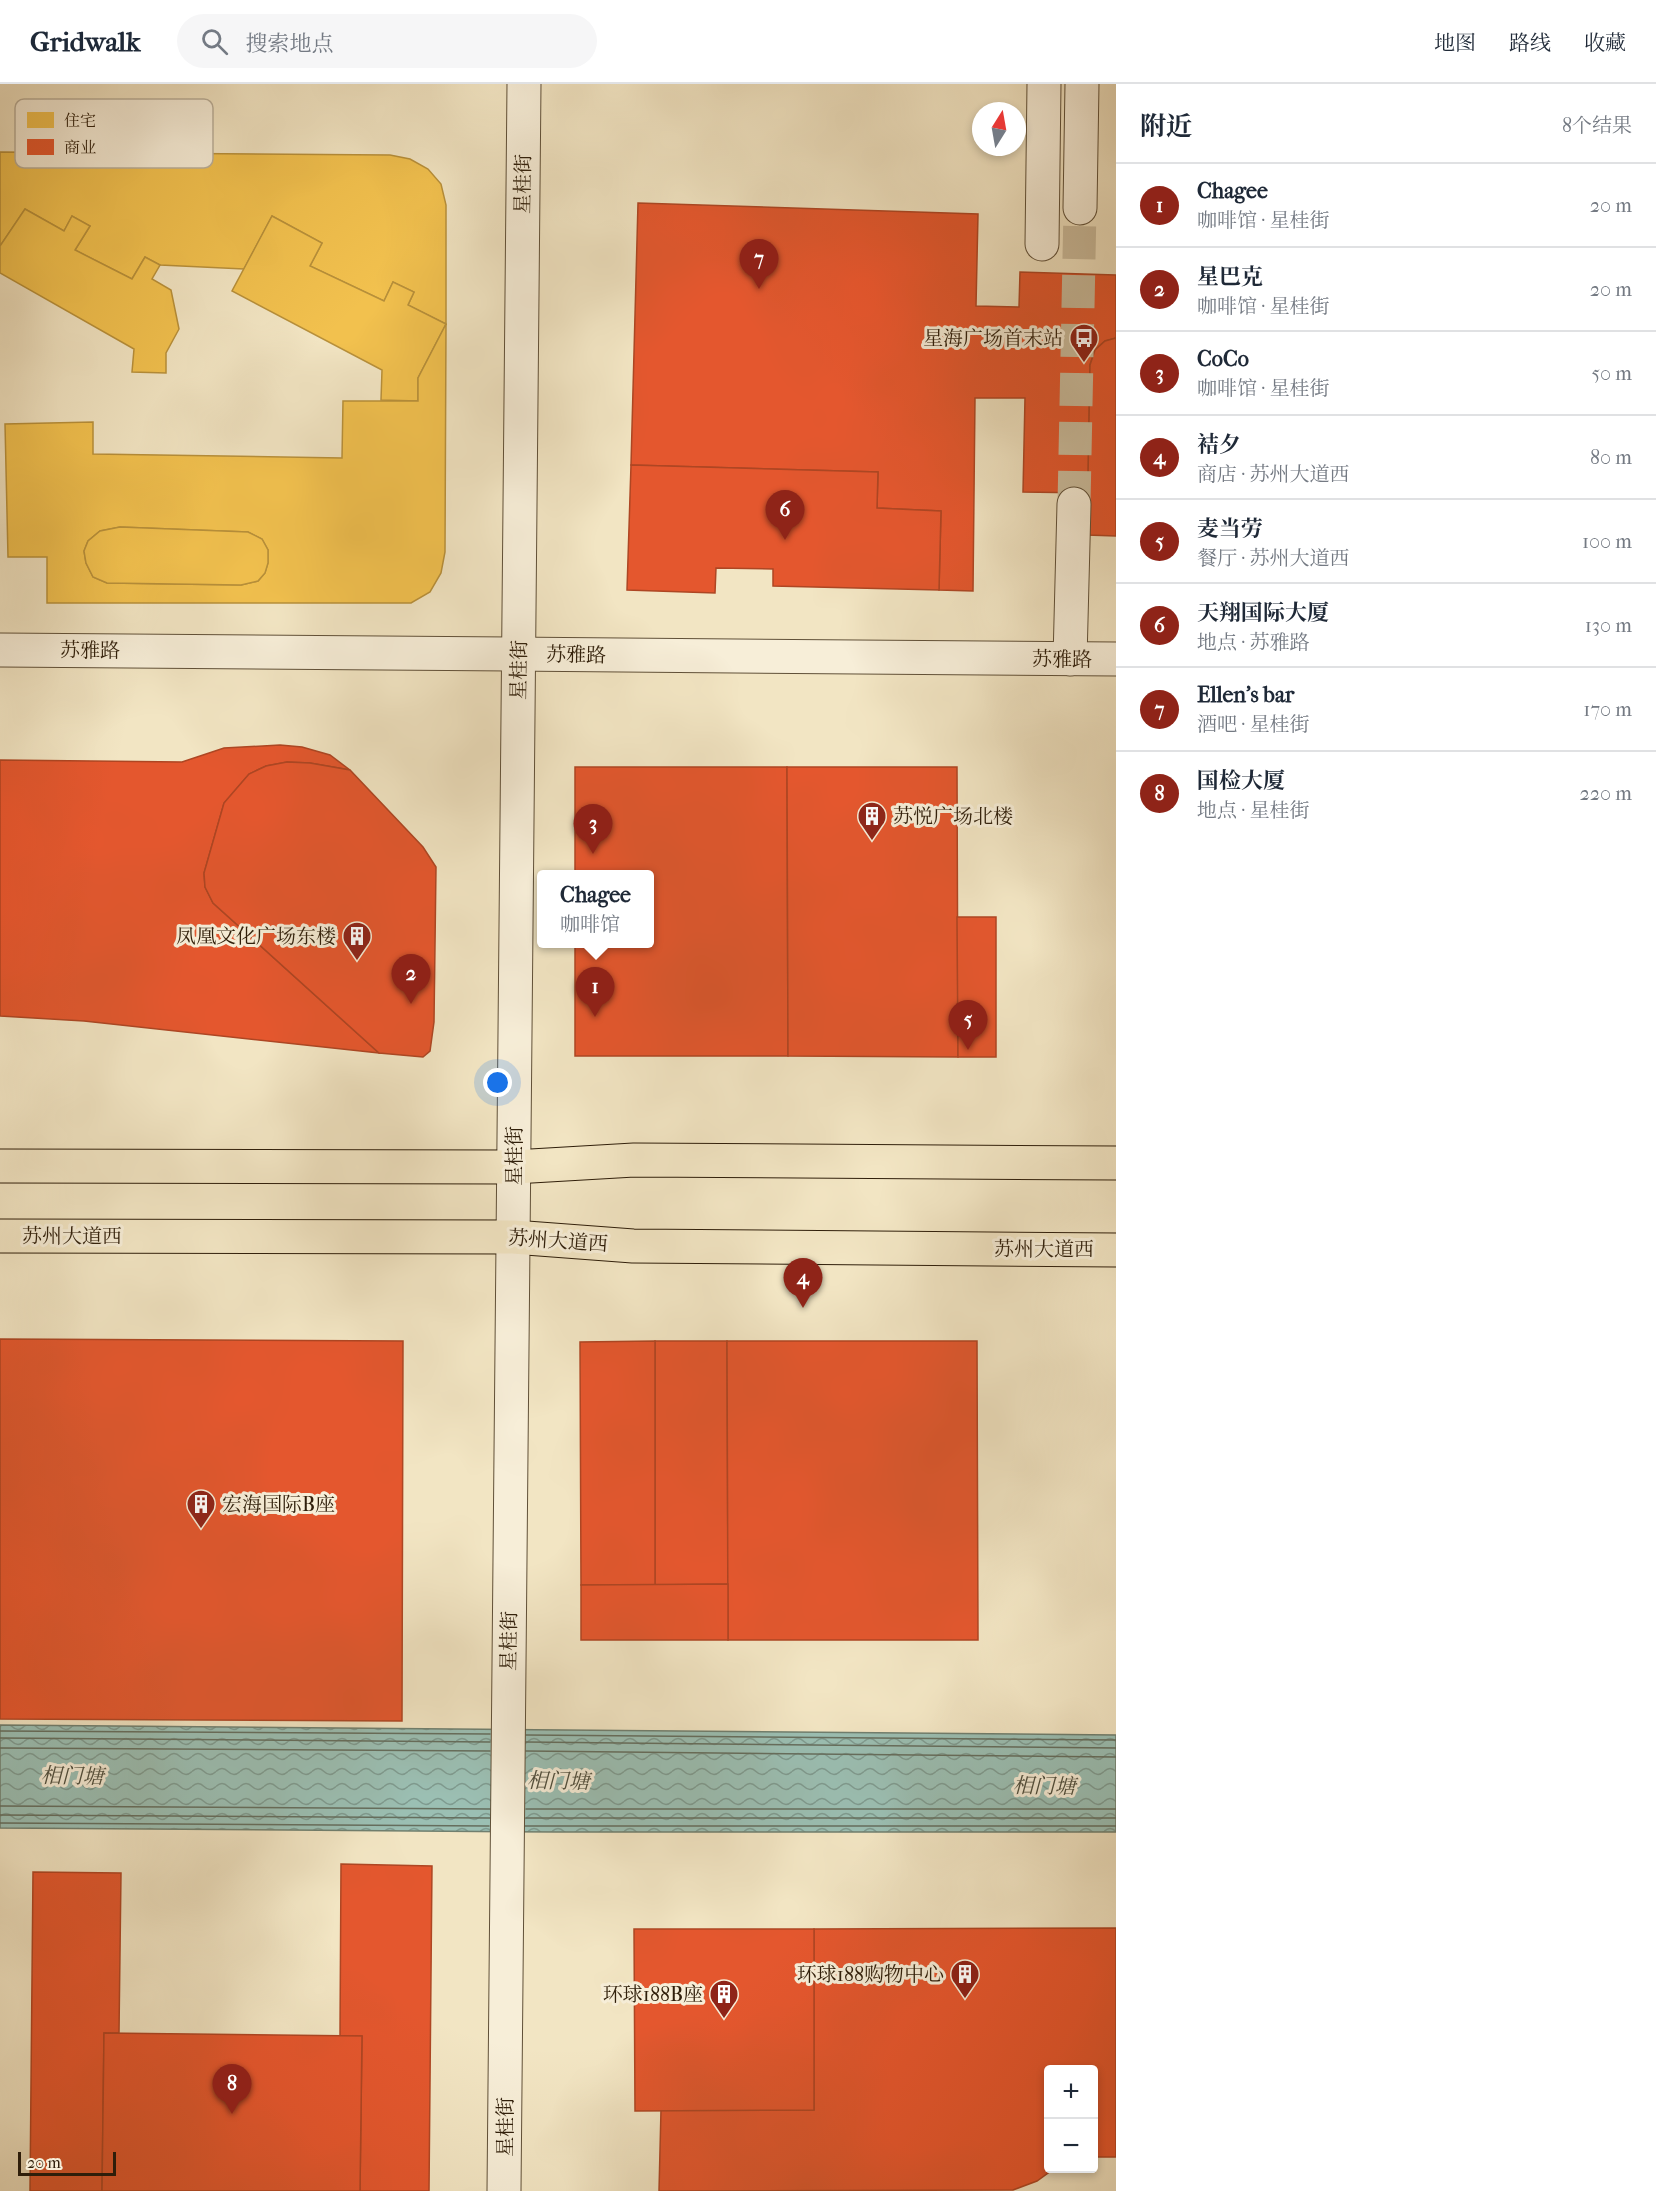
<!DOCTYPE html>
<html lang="zh">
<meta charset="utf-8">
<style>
body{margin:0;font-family:"IM FELL French Canon","Noto Serif SC",serif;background:#f6f6f7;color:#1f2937}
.controls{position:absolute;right:18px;bottom:18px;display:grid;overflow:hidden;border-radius:6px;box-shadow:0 3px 9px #0003}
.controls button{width:54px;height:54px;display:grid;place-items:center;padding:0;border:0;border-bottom:2px solid #e0e1e3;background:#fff;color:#1f2937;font:30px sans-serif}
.compass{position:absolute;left:972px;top:18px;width:54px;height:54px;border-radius:50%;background:#fff;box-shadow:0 3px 9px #0003;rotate:11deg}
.scale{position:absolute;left:18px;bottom:15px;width:98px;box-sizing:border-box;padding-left:6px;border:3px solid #2f1e0a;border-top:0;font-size:16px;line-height:21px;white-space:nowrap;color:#2f1e0a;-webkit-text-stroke:4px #f7eed8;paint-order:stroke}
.you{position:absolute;left:498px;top:999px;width:21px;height:21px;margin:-15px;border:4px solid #fff;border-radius:50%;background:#1a73e8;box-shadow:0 0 0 9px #1a73e833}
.badge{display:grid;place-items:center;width:39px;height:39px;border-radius:50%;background:#8f2418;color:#fff;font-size:20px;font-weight:700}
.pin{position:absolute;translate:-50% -50px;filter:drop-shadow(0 2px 3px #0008)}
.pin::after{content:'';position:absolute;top:32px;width:21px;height:18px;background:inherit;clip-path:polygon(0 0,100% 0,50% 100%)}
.popup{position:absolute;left:537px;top:786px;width:117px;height:78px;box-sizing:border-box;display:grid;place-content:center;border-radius:6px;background:#fff;filter:drop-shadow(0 2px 4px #0005);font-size:20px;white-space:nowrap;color:#747a83}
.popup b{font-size:22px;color:#1f2937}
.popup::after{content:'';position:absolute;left:50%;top:100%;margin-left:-12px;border:12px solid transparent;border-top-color:#fff}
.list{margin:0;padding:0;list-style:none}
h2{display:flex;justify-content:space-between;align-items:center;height:78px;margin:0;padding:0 24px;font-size:26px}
h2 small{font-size:20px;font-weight:400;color:#747a83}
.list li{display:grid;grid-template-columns:39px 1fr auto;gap:18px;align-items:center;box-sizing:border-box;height:84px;padding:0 24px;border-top:2px solid #e0e1e3}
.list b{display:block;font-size:22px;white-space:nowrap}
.list p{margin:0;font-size:20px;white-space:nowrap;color:#747a83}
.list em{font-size:20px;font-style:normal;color:#747a83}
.icon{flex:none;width:33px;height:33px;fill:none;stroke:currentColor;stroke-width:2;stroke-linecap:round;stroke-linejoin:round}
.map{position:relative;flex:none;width:1116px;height:2107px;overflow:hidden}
header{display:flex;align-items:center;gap:36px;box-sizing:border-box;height:84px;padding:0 30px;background:#fff;border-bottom:2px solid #e0e1e3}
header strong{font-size:28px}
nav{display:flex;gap:33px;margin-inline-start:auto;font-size:21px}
.search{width:420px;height:54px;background:#f6f6f7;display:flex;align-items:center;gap:15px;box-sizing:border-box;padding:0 21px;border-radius:33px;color:#747a83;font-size:22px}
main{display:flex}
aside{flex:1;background:#fff}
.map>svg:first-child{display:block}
.water{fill:url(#water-waves);stroke:#707f6f;stroke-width:1.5}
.homes{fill:#f2c14e;stroke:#b8903a;stroke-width:1.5;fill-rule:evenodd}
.shops{fill:#e4572e;stroke:#ae4623;stroke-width:1.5}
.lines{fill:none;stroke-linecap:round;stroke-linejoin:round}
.shore{stroke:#656e5e;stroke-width:1.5}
.minor-tunnel{stroke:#cbbd9e;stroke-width:33;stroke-dasharray:33 16;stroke-linecap:butt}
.minor-casing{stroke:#605038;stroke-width:35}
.major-casing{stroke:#2f1e0a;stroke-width:35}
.minor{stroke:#f7eed8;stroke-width:33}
.major{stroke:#f2e5c3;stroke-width:33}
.labels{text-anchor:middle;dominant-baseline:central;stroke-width:6;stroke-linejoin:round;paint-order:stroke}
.street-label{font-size:20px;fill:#2f1e0a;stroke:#f7eed8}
.poi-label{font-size:20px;fill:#2f1e0a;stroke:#f7eed8;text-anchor:end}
.water-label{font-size:21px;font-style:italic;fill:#4f4e3d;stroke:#f7eed8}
.key{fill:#f7eed8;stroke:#bbb09a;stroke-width:1.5}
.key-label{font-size:16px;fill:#2f1e0a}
</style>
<header>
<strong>Gridwalk</strong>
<div class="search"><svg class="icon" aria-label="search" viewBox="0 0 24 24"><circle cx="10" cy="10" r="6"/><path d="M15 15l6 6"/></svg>搜索地点</div>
<nav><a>地图</a><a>路线</a><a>收藏</a></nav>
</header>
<main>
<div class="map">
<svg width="1116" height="2107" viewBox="0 0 1116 2107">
<defs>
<pattern id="water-waves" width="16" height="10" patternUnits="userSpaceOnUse" patternTransform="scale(1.5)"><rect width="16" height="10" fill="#9bbfb3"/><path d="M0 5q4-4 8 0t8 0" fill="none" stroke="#7f9b90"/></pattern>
</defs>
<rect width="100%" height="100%" fill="#f2e5c3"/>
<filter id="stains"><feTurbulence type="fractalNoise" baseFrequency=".00333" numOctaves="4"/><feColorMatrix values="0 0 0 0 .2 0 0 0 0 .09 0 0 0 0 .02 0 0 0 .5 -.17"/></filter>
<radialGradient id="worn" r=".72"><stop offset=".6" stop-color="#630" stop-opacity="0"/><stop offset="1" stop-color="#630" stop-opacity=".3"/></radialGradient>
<polygon class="water" points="0,1641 1116,1651 1116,1748 557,1748 0,1744"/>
<g class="homes">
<polygon points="0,68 390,71 410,75 428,85 441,100 446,121 446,240 408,221 414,208 393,198 384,217 310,182 322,159 272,132 244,185 160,181 145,173 132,195 75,166 90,142 72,132 64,147 25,125 0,162"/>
<polygon points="25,125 64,147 72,132 90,142 75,166 132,195 145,173 160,181 152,195 171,206 179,245 166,269 166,289 132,288 134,265 0,189 0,162"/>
<polygon points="272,132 322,159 310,182 384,217 393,198 414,208 408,221 446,240 418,294 418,317 381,316 382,286 232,207"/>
<path d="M446 240 445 468 441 489 430 508 411 519H47V473H8L5 340 93 338V370L342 374 343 317H418V294ZM120 443 248 448 262 455 268 466V479L265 489 258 497 241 501 107 499 93 493 86 479 84 467 88 457 100 447Z"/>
<polygon points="120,443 248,448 262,455 268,466 268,479 265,489 258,497 241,501 107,499 93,493 86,479 84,467 88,457 100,447"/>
</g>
<g class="shops">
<polygon points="638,119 978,130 976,222 1019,223 1020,188 1116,191 1116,254 1105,257 1095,266 1090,281 1088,409 1023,408 1025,314 975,314 973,507 939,506 941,427 877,424 878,388 631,381"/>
<polygon points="1116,254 1116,452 1087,451 1090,281 1095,266 1105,257"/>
<polygon points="631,381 878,388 877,424 941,427 939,506 773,502 773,485 716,484 715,509 627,506"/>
<polygon points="280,661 302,663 330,671 350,686 310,679 287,678 266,682 249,690 224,719 204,789 205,803 213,819 379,969 84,937 0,932 0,676 182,678 224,664"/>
<polygon points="287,678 310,679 350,686 423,763 436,783 434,938 430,967 423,973 379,969 213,819 205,803 204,789 224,719 249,690 266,682"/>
<polygon points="575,683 787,683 788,972 575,972 575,860 649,860 649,790 575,790"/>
<polygon points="787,683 957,683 958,973 788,972"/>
<polygon points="957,833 996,833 996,973 958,973"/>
<polygon points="0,1255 403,1257 402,1637 0,1635"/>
<polygon points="655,1257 727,1257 728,1500 655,1501"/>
<polygon points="655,1257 655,1501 581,1501 580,1258"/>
<polygon points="727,1257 977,1257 978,1556 728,1556"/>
<polygon points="728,1500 728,1556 581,1556 581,1501"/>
<polygon points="341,1780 432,1782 429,2107 360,2107 362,1952 340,1952"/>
<polygon points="33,1788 121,1789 119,1949 104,1949 102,2107 30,2107"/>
<polygon points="1116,1844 1116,2073 1094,2073 1094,1986 1048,1986 1048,2084 1055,2084 1037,2097 1013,2106 659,2107 661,2026 814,2026 814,1845"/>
<polygon points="634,1845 814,1845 814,2026 635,2027"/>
<polygon points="104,1949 362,1952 360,2107 102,2107"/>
</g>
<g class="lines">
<g class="shore">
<polyline points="0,1647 490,1650"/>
<polyline points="526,1651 1116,1656"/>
<polyline points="0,1654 490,1658"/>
<polyline points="526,1658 1116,1664"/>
<polyline points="0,1664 490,1667"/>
<polyline points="526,1667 1116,1673"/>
<polyline points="0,1722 490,1725"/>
<polyline points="526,1725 1116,1725"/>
<polyline points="0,1731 490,1734"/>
<polyline points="526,1734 1116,1734"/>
<polyline points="0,1739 489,1742"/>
<polyline points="525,1742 1116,1742"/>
</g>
<polyline class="minor-tunnel" points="1074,420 1080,124"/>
<g class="minor-casing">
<g id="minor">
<polyline points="1080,124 1082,0"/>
<polyline points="1042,160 1044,0"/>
<polyline points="0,566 1116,575"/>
<polyline points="1070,575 1074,420"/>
<polyline points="504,2107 524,0"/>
</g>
</g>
<g class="major-casing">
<g id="major">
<polyline points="0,1082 514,1083 634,1076 1116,1079"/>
<polyline points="0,1152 513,1153 633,1162 1116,1166"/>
</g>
</g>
<use href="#minor" class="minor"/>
<use href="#major" class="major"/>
</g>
<defs>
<g id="bus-pin" transform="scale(1.5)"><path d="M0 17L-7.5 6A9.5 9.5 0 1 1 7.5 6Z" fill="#8f2418" stroke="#f7eed8"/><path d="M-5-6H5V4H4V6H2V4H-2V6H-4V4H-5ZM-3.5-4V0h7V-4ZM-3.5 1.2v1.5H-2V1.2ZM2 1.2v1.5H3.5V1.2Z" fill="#fff"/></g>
<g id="building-pin" transform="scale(1.5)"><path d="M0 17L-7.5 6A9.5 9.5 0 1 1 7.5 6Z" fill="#8f2418" stroke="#f7eed8"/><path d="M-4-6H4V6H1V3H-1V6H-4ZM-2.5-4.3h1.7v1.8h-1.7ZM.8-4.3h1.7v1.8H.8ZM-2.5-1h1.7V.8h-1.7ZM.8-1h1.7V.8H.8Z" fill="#fff"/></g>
</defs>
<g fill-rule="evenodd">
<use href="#bus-pin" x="1084" y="254"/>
<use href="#building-pin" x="872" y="732"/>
<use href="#building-pin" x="357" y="852"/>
<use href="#building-pin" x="201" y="1420"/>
<use href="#building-pin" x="965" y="1890"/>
<use href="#building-pin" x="724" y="1910"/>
</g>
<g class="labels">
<g class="street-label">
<text transform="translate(523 100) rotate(-89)">星桂街</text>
<text x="90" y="566">苏雅路</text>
<text transform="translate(576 571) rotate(1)">苏雅路</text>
<text x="1062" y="575">苏雅路</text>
<text transform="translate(519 586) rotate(-89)">星桂街</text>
<text transform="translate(514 1072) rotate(-90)">星桂街</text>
<text x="72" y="1152">苏州大道西</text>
<text transform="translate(558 1157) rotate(4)">苏州大道西</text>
<text x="1044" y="1165">苏州大道西</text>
<text transform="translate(509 1557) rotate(-89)">星桂街</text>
<text transform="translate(505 2043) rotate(-90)">星桂街</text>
</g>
<g class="poi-label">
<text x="1063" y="254">星海广场首末站</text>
<text x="893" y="732" text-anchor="start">苏悦广场北楼</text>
<text x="336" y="852">凤凰文化广场东楼</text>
<text x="222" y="1420" text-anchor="start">宏海国际B座</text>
<text x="944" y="1890">环球188购物中心</text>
<text x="703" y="1910">环球188B座</text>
</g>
<g class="water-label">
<text transform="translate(72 1692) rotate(1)">相门塘</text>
<text transform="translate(558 1697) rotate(1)">相门塘</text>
<text transform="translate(1044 1702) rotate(1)">相门塘</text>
</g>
</g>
<rect x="15" y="15" width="198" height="69" rx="9" class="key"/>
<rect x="27" y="28" width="27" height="16" fill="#f2c14e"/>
<rect x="27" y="55" width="27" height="16" fill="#e4572e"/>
<g class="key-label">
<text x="64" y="42">住宅</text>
<text x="64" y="69">商业</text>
</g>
<rect width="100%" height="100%" filter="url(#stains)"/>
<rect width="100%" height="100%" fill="url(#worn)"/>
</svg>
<div class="controls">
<button>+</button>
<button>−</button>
</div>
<svg class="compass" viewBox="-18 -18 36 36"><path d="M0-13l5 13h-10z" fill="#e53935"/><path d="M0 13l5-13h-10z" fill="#747a83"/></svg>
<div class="scale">20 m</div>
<div class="you"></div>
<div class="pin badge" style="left:595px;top:933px">1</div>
<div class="popup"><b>Chagee</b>咖啡馆</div>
<div class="pin badge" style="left:411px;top:920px">2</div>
<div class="pin badge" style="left:593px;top:770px">3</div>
<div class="pin badge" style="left:803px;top:1224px">4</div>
<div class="pin badge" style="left:968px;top:966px">5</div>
<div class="pin badge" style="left:785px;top:456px">6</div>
<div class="pin badge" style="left:759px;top:205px">7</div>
<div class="pin badge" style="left:232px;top:2030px">8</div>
</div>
<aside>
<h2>附近<small>8个结果</small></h2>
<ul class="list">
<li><span class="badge">1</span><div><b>Chagee</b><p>咖啡馆 · 星桂街</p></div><em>20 m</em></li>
<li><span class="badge">2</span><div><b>星巴克</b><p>咖啡馆 · 星桂街</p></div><em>20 m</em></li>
<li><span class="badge">3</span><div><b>CoCo</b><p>咖啡馆 · 星桂街</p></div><em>50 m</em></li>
<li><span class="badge">4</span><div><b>袺夕</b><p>商店 · 苏州大道西</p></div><em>80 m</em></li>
<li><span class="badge">5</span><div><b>麦当劳</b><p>餐厅 · 苏州大道西</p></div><em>100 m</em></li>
<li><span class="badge">6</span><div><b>天翔国际大厦</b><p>地点 · 苏雅路</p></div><em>130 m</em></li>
<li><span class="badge">7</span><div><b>Ellen's bar</b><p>酒吧 · 星桂街</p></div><em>170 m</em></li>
<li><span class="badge">8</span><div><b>国检大厦</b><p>地点 · 星桂街</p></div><em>220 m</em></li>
</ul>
</aside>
</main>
